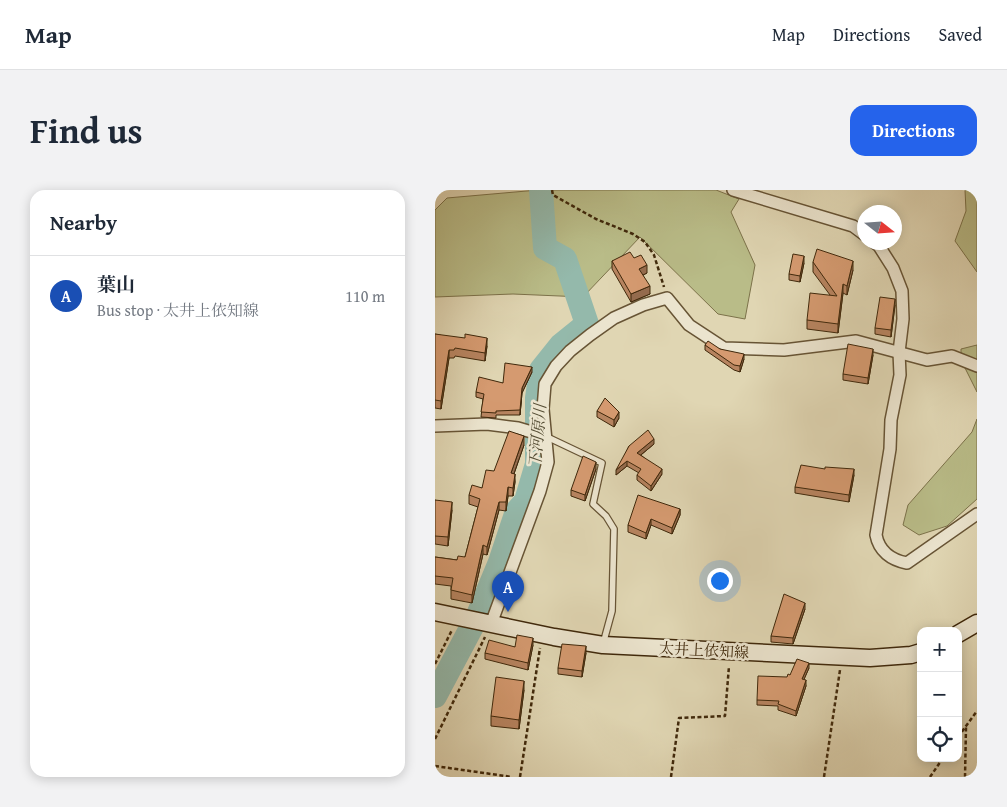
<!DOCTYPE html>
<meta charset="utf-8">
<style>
body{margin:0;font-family:"Gentium Book Plus","Noto Serif JP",serif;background:#f2f2f3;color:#1f2937}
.controls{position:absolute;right:15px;bottom:15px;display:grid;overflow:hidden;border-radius:10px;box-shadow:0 2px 12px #0003}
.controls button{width:45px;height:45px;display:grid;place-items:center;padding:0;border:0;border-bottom:1px solid #e0e1e3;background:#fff;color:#1f2937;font:25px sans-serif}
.compass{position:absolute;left:422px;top:15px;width:45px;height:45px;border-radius:50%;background:#fff;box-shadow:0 2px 12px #0003;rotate:107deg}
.you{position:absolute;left:284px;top:390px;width:18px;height:18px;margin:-12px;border:4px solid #fff;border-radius:50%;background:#1a73e8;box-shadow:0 0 0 8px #1a73e833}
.badge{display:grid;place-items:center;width:32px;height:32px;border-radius:50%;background:#2563eb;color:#fff;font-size:16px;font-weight:700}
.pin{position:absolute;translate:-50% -41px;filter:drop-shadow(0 1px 2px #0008)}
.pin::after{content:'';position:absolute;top:26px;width:18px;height:15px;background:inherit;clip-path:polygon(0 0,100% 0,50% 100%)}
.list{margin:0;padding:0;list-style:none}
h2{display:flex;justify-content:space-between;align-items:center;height:65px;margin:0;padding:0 20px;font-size:21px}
h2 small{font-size:16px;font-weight:400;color:#747a83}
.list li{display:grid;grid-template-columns:32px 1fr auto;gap:15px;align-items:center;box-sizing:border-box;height:80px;padding:0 20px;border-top:1px solid #e0e1e3}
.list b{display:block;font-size:19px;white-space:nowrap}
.list p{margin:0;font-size:16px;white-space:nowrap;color:#747a83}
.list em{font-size:16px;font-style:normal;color:#747a83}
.icon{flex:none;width:28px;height:28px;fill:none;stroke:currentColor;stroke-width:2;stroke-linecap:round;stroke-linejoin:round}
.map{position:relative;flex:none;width:542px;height:587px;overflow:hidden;border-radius:15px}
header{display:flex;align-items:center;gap:30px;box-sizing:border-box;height:70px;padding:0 25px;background:#fff;border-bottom:1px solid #e0e1e3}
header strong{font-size:24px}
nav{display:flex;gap:28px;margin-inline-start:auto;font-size:18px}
.intro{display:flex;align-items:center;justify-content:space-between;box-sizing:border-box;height:120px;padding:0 30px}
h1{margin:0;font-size:35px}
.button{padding:12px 22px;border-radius:15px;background:#2563eb;color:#fff;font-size:18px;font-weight:700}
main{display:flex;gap:30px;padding:0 30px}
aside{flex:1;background:#fff;border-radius:15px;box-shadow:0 2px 12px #0003}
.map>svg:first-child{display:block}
.green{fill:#b9bc88;stroke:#7c724a}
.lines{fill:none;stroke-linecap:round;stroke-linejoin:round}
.river{stroke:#94b9ab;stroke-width:24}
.lane-casing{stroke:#675435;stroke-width:8}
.street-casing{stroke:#675435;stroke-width:14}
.secondary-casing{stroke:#3f280b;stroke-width:19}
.path{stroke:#3f280b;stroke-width:2.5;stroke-dasharray:4 2.5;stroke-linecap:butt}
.lane{stroke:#ebe4ce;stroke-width:5.5}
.street{stroke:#ebe4ce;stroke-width:11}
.secondary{stroke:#ebe4ce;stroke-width:16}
.wall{fill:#b78460;stroke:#3f280b}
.shaded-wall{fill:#956c4e;stroke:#3f280b}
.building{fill:#d59a70;stroke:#3f280b}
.labels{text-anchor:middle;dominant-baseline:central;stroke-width:5;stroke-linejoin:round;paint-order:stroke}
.street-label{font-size:15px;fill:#3f280b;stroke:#ebe4ce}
.water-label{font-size:16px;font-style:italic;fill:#544c33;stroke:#ebe4ce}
</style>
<header>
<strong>Map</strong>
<nav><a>Map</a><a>Directions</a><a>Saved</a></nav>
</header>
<div class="intro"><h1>Find us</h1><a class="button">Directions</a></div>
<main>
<aside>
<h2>Nearby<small></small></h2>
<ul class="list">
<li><span class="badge" style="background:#1a4fb4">A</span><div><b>葉山</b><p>Bus stop · 太井上依知線</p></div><em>110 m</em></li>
</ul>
</aside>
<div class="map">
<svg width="542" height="587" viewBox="0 0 542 587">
<rect width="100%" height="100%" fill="#e0d6b3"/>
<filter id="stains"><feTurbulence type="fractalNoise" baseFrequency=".004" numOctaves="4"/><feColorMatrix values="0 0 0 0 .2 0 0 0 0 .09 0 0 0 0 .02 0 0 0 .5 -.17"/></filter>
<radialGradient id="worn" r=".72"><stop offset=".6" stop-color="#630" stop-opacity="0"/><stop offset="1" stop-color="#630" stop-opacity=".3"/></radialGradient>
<g class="green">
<polygon points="103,0 281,0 304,9 296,22 320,75 310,129 283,124 205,47 148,107 78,104 0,107 0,20 12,8"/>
<polygon points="530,0 542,0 542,82 520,51 531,21"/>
<polygon points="542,155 542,202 526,170 526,159"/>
<polygon points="542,229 542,309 512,336 484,345 468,335 473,315 537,242"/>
</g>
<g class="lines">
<polyline class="river" points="0,506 43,425 65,372 82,321 91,311 102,274 102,208 106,180 126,155 152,134 130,69 110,58 106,0"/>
<g class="lane-casing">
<polyline id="lane" points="110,246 167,273 158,314 171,326 179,339 177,421 168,454"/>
</g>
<g class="street-casing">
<g id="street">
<polyline points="298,0 418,36 430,45"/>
<path d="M439 52 444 56 458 78 467 101 468 129 464 162 465 185 456 230 455 259 441 345C444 361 456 370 472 373L542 324"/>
<polyline points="0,236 52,234 83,238 110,246"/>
<polyline points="56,434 105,301 113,272 108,219 110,194 121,176 135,161 155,145 179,128 208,115 232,108 254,135 289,158 349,160 421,151 492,170 517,166 542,176"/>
</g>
</g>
<g class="secondary-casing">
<g id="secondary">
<polyline points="0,422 119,447 168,455 435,468 476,465 486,462"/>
<polyline points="523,444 542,433"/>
</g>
</g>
<g class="path">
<polyline points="117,0 118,5 161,29 198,44 210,52 219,65 229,97"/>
<polyline points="0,474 17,440"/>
<polyline points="523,547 542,521"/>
<polyline points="0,549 50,447"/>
<polyline points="0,576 77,587"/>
<polyline points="85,587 105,458"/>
<polyline points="236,587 244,528 290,526 294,476"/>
<polyline points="389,587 405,480"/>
<polyline points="495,587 508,568"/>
<polyline points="530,587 531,537"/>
</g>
<use href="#lane" class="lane"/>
<use href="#street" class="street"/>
<use href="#secondary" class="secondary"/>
</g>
<g class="wall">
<polygon points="199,68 212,83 208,85 215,104 196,112 177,79 177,71"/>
<polygon points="378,72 418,80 412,105 408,103 403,143 372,139 372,130 395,105 378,82"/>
<polygon points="369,73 365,92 354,90 354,84"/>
<polygon points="460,115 456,147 440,144 440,138"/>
<polygon points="0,144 52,156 50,171 20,166 19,168 14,168 6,219 0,218"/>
<polygon points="270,155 285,159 309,169 305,182 299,180 270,160"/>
<polygon points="438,165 433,194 408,190 408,184"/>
<polygon points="97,182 87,203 85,225 61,225 61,228 46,227 48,209 41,207 41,202 68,193"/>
<polygon points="162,221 184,228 179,237 162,227"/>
<polygon points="219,254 206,265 227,284 216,301 202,290 202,285 204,283 192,276 181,285 194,256"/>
<polygon points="89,255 79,284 80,292 78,306 73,306 71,321 64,320 52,365 48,364 37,413 16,409 16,396 0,394 0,367 22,370 30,367 43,317 34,314 34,305 47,298 59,281"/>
<polygon points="161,279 150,311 136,306 136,300"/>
<polygon points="419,285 414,312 360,303 360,297"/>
<polygon points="0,310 17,320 13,356 0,354"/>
<polygon points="245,319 245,325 237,344 216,335 211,349 193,342 193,335"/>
<polygon points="370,419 358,454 336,452 336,446"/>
<polygon points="98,455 93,480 50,469 50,463 80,457"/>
<polygon points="151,463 147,487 123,484 123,478"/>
<polygon points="374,478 369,489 371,496 361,526 343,520 343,516 322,515 322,510 355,485"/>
<polygon points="89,500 84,539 56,536 56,526"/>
</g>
<g class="shaded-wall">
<polygon points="369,66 369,73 365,92 365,86"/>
<polygon points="418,71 418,80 412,105 412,96"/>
<polygon points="212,75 212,83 204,87 204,79"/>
<polygon points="408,94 408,103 403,143 403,134"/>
<polygon points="215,96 215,104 196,112 196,104"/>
<polygon points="460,109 460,115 456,147 456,140"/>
<polygon points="52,148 52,156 50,171 50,163"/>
<polygon points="438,159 438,165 433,194 433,188"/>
<polygon points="14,160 14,168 6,219 6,211"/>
<polygon points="309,164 309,169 305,182 305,176"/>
<polygon points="97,177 97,182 87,203 85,225 87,198"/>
<polygon points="184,222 184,228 179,237 179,230"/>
<polygon points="89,246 89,255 76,292 76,283"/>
<polygon points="219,249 219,254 202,268 202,263"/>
<polygon points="192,271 192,276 181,285 181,280"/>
<polygon points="161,272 161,279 150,311 150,305"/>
<polygon points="227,279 227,284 216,301 216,296"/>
<polygon points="419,279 419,285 414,312 414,305"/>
<polygon points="80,284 80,292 78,306 78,298"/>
<polygon points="73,297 73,306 71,321 71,312"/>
<polygon points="17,312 17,320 13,356 13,347"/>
<polygon points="64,312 64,320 52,365 52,357"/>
<polygon points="245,319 245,325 237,344 237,338"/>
<polygon points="216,329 216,335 211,349 211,343"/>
<polygon points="48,355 48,364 37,413 37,405"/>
<polygon points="370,413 370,419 358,454 358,448"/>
<polygon points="98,448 98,455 93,480 93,473"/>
<polygon points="151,456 151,463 147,487 147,481"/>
<polygon points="374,473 374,478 367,494 367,489"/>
<polygon points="371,490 371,496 361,526 361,521"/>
<polygon points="89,491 89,500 84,539 84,530"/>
</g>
<g class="building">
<polygon points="382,59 418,71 412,96 408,94 403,134 372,130 375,103 402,106 378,72"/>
<polygon points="195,62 199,68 206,65 212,75 204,79 215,96 196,104 177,71"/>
<polygon points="358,64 369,66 365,86 354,84"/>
<polygon points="445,107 460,109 456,140 440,138"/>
<polygon points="0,144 30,148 30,144 52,148 50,163 20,158 19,160 14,160 6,211 0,210"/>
<polygon points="273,151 285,159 309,164 305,176 299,175 270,155"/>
<polygon points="413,154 438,159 433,188 408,184"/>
<polygon points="70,173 97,177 87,198 85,220 61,221 61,223 46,222 49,204 41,202 44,187 68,193"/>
<polygon points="170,208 184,222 179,230 162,221"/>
<polygon points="213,240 219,249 202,263 227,279 216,296 202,285 206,279 192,271 181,280 194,256"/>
<polygon points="74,241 89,246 76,283 80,284 78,298 73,297 71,312 64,312 52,357 48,355 37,405 16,400 18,388 0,386 0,367 22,370 23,366 30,367 45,309 34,305 37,295 47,298 51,280 59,281"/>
<polygon points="148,266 161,272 150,305 136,300"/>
<polygon points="366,275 390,279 390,277 419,279 414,305 360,297"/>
<polygon points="203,305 245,319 237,338 216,329 211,343 193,335"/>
<polygon points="0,310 17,312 13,347 0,346"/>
<polygon points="349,404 370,413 358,448 336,446"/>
<polygon points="82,445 98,448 93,473 50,463 54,450 80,457"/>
<polygon points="127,454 151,456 147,481 123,478"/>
<polygon points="362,469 374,473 367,489 371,490 361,521 343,514 344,511 322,510 323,486 352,487 353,484 355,485"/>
<polygon points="61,487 89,491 84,530 56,526"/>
</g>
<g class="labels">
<g class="street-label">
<text transform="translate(269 460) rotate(3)">太井上依知線</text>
</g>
<g class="water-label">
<text transform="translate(102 246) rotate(-85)">下河原川</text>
</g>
</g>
<rect width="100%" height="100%" filter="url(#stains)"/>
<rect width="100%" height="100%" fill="url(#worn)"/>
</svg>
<div class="controls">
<button>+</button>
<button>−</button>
<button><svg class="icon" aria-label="locate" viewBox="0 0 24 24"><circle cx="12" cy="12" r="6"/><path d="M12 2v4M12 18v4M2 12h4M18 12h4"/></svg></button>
</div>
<svg class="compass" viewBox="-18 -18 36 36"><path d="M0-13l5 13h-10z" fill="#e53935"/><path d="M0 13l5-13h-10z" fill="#747a83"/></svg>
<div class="you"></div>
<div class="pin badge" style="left:73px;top:422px;background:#1a4fb4">A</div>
</div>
</main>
